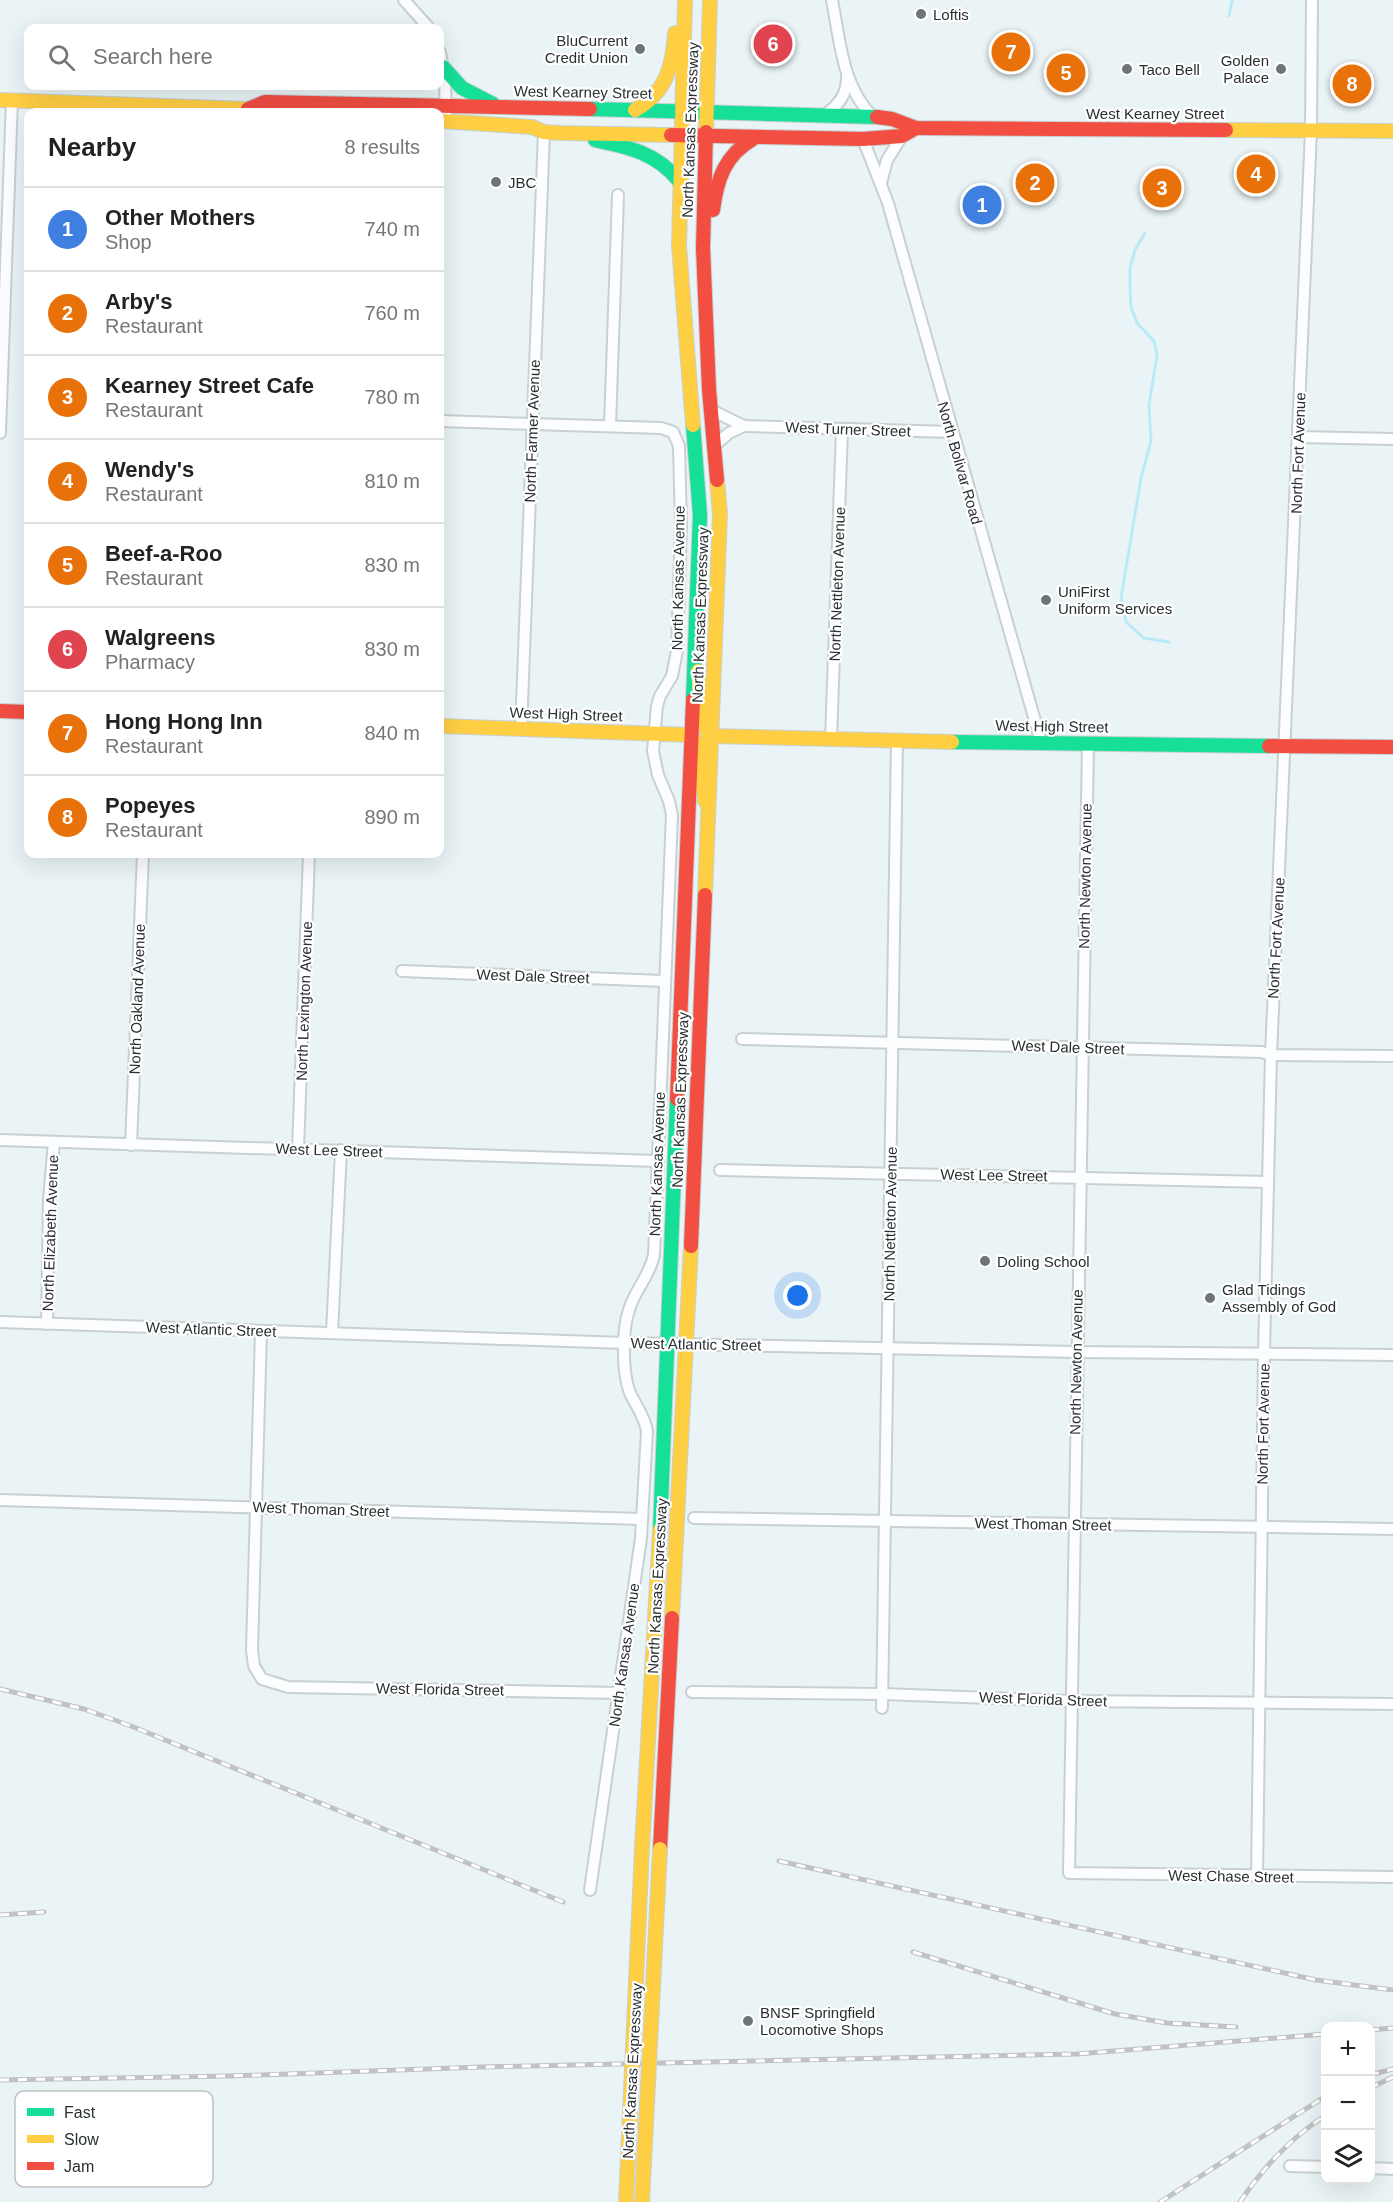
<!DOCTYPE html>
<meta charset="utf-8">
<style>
body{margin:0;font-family:Arial,sans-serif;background:#f6f6f6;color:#222}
.controls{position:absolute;right:18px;bottom:18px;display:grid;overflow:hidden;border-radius:12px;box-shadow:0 6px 24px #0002}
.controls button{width:54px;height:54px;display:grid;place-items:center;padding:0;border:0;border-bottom:2px solid #e0e0e0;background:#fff;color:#222;font:30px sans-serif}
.you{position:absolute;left:798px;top:1296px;width:21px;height:21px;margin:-15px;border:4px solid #fff;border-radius:50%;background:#1a73e8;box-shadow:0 0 0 9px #1a73e833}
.badge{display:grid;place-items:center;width:39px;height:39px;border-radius:50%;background:#6d7577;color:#fff;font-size:20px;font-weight:700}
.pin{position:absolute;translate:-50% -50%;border:3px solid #fff;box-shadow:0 2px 6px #0006}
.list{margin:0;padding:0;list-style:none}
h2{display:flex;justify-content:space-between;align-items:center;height:78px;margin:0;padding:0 24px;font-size:26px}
h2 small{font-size:20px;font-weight:400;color:#767676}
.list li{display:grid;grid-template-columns:39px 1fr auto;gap:18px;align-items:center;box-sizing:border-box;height:84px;padding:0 24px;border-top:2px solid #e0e0e0}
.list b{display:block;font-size:22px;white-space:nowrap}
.list p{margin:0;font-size:20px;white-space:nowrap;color:#767676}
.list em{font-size:20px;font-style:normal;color:#767676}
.icon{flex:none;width:33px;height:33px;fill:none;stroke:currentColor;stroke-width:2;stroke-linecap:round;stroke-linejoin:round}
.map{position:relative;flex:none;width:1393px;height:2202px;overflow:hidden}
.search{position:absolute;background:#fff;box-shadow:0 6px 24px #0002;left:24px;top:24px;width:420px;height:66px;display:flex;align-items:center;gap:15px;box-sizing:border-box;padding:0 21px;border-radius:12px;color:#767676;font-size:22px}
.panel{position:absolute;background:#fff;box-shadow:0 6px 24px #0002;left:24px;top:108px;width:420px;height:750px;border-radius:12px}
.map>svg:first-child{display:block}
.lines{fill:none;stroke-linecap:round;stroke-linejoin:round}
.stream{stroke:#b9eaf7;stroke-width:3}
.street-casing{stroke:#c8d0d2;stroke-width:14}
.fast-casing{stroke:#c8d0d2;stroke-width:16}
.slow-casing{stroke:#c8d0d2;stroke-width:16}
.jam-casing{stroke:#c8d0d2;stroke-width:16}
.street{stroke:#fcfdfe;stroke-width:10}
.fast{stroke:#16e098;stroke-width:14}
.slow{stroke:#ffcf43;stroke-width:14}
.jam{stroke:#f24e42;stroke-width:14}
.rail-casing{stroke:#c0c2c3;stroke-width:5}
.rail{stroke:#fff;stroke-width:3;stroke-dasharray:9;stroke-linecap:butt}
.slow-bridge-casing{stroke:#c8d0d2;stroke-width:16;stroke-linecap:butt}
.slow-bridge{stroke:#ffcf43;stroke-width:14}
.poi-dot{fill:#6d7577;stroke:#fff;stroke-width:2}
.labels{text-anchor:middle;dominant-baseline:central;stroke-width:4.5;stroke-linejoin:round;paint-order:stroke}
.poi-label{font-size:15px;fill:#293032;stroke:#fff;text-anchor:start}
.street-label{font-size:15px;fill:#293032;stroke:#fff}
.key{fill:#fff;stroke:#bfc1c2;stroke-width:1.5}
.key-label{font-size:16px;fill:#293032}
</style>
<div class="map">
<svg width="1393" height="2202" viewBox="0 0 1393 2202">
<rect width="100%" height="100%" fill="#eaf4f7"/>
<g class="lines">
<g class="stream">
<polyline points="1229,16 1232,0"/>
<polyline points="1145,233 1135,250 1130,268 1130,290 1131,307 1137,323 1154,341 1157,355 1149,405 1151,441 1141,478 1121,598 1126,622 1144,638 1169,642"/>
</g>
<g class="street-casing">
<g id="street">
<polyline points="404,0 429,28"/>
<path d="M832 0C840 40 842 87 873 117"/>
<polyline points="440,52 445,81 446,121"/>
<path d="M825 115C839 104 847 95 847 77"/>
<polyline points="863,139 888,203 1041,742"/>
<polyline points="881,183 887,160 902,136"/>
<polyline points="711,410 744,426 951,432"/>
<path d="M440 421 661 428 673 432 679 446 681 525 677 651 672 676 660 696 657 706 653 751 658 775 669 801 672 815 654 1255C649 1278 635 1289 629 1310 622 1330 622 1373 630 1393 636 1406 645 1417 647 1431L641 1538 590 1890"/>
<polyline points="610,426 618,195"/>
<polyline points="0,433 12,100"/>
<polyline points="1299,437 1393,439"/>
<polyline points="714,446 729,433 744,426"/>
<polyline points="521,730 544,132"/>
<polyline points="831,739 842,429"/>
<polyline points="1088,743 1069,1873 1393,1877"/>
<polyline points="402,971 664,981"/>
<polyline points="742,1039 1262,1052 1271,1055 1393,1056"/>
<polyline points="0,1140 657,1161"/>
<polyline points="131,1145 143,854"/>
<polyline points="298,1149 309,854"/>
<polyline points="720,1170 1268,1182"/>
<polyline points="0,1322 625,1343 1076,1352 1393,1355"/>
<polyline points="47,1324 49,1199 54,1142"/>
<polyline points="261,1331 252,1650 254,1666 262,1679 288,1687 620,1693"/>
<polyline points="332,1333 341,1150"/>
<polyline points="0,1500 642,1519"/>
<polyline points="694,1518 1393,1529"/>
<polyline points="692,1692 883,1694 1072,1701 1393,1704"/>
<polyline points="882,1708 897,741"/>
<polyline points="1257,1877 1264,1353 1271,1055 1311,130 1312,0"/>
<polyline points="1290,2166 1326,2167"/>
<polyline points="1370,2168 1393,2169"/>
</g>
</g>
<g class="fast-casing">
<g id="fast">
<polyline points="443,67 462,88 493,104"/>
<polyline points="590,109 877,117"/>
<path d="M595 140C628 147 657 153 679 181"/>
<polyline points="693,700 700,515 693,425"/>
<polyline points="952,742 1269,746"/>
<polyline points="660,1530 677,1099"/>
</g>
</g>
<g class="slow-casing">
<g id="slow">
<polyline points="685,0 679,246 693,425"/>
<polyline points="0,100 248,109 256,112"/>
<path d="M635 110C666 93 673 66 675 33"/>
<polyline points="440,121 532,127 544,132 560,133 671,135"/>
<polyline points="1226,130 1393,131"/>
<polyline points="706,132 710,0"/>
<path d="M698 671C701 693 696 718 711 736L952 742"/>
<polyline points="440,726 691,735 699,744 705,801"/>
<polyline points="705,895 720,514 717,480"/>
<polyline points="672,1618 691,1246"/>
<polyline points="642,1848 660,1530"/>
</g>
</g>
<g class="jam-casing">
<g id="jam">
<polyline points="248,109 265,102 590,109"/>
<polyline points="877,117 892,119 916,128 1226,130"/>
<polyline points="706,132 703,248 709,389 717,480"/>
<polyline points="671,135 863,139 902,136 916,128"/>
<path d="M713 210C717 179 725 155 753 139"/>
<polyline points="0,711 28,712"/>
<polyline points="1269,746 1393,747"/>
<polyline points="677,1099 693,700"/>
<polyline points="691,1246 705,895"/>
<polyline points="660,1849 672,1618"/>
</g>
</g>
<use href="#street" class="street"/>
<use href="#fast" class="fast"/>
<use href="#slow" class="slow"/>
<use href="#jam" class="jam"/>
<g class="rail-casing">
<g id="rail">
<polyline points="0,1689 84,1709 131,1726 563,1902"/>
<polyline points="779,1861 1316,1980 1393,1990"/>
<polyline points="0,1915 44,1912"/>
<polyline points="913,1952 1115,2014 1167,2023 1236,2027"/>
<polyline points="1370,2030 1393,2028"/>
<polyline points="1370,2075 1393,2069"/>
<polyline points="0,2080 230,2076 481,2067 1077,2054 1326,2034"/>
<polyline points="1370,2088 1393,2077"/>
<polyline points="1160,2202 1326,2096"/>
<path d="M1240 2202C1262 2169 1292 2137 1326 2115"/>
</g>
</g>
<use href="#rail" class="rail"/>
<g class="slow-bridge-casing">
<g id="slow-bridge">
<polyline points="626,2202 642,1848"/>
<polyline points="642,2202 660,1849"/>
</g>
</g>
<use href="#slow-bridge" class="slow-bridge"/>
</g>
<g class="poi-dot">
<circle cx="921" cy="14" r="6"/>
<circle cx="640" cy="49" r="6"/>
<circle cx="1127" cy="69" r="6"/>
<circle cx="1281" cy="69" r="6"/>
<circle cx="496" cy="182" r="6"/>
<circle cx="1046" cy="600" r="6"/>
<circle cx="985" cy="1261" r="6"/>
<circle cx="1210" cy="1298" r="6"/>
<circle cx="748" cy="2021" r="6"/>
</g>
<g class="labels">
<g class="poi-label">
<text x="933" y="14">Loftis</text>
<text x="628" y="40" text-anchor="end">BluCurrent<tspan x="628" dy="17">Credit Union</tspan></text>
<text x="1269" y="60" text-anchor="end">Golden<tspan x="1269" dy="17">Palace</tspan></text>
<text x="1139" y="69">Taco Bell</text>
<text x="508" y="182">JBC</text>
<text x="1058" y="591">UniFirst<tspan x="1058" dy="17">Uniform Services</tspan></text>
<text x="997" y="1261">Doling School</text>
<text x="1222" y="1289">Glad Tidings<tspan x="1222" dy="17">Assembly of God</tspan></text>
<text x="760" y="2012">BNSF Springfield<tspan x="760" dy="17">Locomotive Shops</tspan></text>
</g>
<g class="street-label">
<text transform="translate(583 92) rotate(1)">West Kearney Street</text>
<text x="1155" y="113">West Kearney Street</text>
<text transform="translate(690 130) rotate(-88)">North Kansas Expressway</text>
<text transform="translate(848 429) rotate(2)">West Turner Street</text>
<text transform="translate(532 431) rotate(-88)">North Farmer Avenue</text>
<text transform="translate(1298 453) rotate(-88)">North Fort Avenue</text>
<text transform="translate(960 463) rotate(74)">North Bolivar Road</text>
<text transform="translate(678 578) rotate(-89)">North Kansas Avenue</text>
<text transform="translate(837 584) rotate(-88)">North Nettleton Avenue</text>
<text transform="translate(700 615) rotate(-88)">North Kansas Expressway</text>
<text transform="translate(566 714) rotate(2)">West High Street</text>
<text transform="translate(1052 726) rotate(1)">West High Street</text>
<text transform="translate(1085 876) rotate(-89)">North Newton Avenue</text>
<text transform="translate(1276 938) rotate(-87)">North Fort Avenue</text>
<text transform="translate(533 976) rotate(2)">West Dale Street</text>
<text transform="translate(137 999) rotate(-88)">North Oakland Avenue</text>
<text transform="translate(304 1001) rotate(-88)">North Lexington Avenue</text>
<text transform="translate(1068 1047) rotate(2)">West Dale Street</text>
<text transform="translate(680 1100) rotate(-88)">North Kansas Expressway</text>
<text transform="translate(329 1150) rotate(2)">West Lee Street</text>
<text transform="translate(657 1164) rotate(-88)">North Kansas Avenue</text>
<text transform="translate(994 1175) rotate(1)">West Lee Street</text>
<text transform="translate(890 1224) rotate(-89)">North Nettleton Avenue</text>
<text transform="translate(50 1233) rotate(-88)">North Elizabeth Avenue</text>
<text transform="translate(211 1329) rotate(2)">West Atlantic Street</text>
<text transform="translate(696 1344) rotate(1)">West Atlantic Street</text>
<text transform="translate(1076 1362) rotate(-89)">North Newton Avenue</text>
<text transform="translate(1263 1424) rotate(-89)">North Fort Avenue</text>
<text transform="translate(321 1509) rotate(2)">West Thoman Street</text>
<text transform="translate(1043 1524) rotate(1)">West Thoman Street</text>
<text transform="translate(657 1586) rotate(-87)">North Kansas Expressway</text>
<text transform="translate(624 1655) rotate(-82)">North Kansas Avenue</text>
<text transform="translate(440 1689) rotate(1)">West Florida Street</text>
<text transform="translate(1043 1699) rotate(2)">West Florida Street</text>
<text transform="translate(1231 1876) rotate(1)">West Chase Street</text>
<text transform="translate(632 2071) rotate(-87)">North Kansas Expressway</text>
</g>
</g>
<rect x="15" y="2091" width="198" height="96" rx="9" class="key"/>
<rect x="27" y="2108" width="27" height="8" fill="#16e098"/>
<rect x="27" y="2135" width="27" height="8" fill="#ffcf43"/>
<rect x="27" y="2162" width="27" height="8" fill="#f24e42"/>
<g class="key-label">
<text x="64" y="2118">Fast</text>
<text x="64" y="2145">Slow</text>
<text x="64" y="2172">Jam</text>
</g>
</svg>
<div class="controls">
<button>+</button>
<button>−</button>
<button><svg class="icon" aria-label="layers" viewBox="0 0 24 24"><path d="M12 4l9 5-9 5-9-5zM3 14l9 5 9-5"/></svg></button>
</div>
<div class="you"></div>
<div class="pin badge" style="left:982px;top:205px;background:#3f7fe0">1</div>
<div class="pin badge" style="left:1035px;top:183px;background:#e8710a">2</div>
<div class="pin badge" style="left:1162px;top:188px;background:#e8710a">3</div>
<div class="pin badge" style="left:1256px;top:174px;background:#e8710a">4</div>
<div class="pin badge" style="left:1066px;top:73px;background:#e8710a">5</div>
<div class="pin badge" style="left:773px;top:44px;background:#e0444e">6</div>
<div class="pin badge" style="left:1011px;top:52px;background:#e8710a">7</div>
<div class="pin badge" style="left:1352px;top:84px;background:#e8710a">8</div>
<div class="search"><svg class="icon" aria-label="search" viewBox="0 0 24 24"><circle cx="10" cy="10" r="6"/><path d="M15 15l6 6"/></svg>Search here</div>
<section class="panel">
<h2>Nearby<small>8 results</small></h2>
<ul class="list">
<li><span class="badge" style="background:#3f7fe0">1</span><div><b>Other Mothers</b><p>Shop</p></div><em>740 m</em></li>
<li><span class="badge" style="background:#e8710a">2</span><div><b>Arby's</b><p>Restaurant</p></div><em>760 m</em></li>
<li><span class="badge" style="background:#e8710a">3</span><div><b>Kearney Street Cafe</b><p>Restaurant</p></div><em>780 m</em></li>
<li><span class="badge" style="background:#e8710a">4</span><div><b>Wendy's</b><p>Restaurant</p></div><em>810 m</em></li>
<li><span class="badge" style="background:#e8710a">5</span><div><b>Beef-a-Roo</b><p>Restaurant</p></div><em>830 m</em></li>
<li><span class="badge" style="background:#e0444e">6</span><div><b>Walgreens</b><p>Pharmacy</p></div><em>830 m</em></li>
<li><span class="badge" style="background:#e8710a">7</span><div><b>Hong Hong Inn</b><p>Restaurant</p></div><em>840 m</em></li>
<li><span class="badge" style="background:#e8710a">8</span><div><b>Popeyes</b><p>Restaurant</p></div><em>890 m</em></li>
</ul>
</section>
</div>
